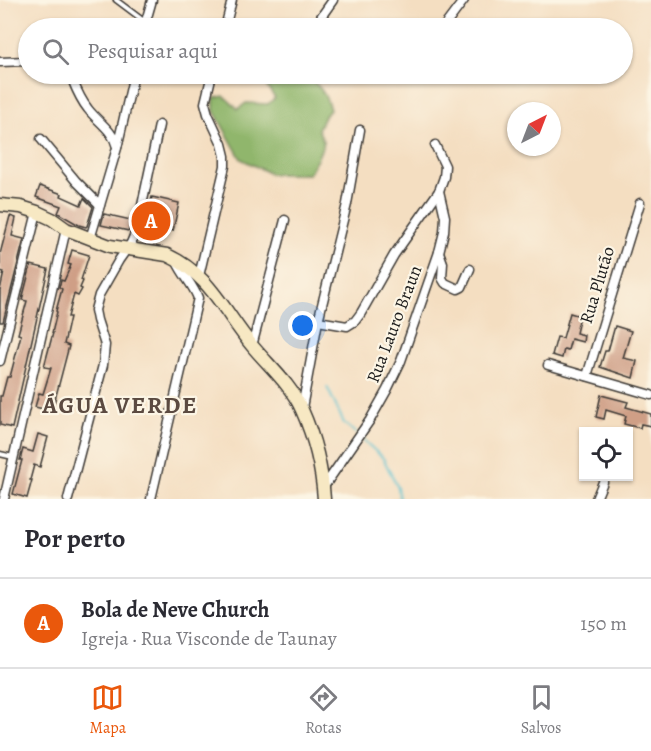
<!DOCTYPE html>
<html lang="pt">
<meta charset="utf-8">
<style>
body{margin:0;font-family:Alegreya,serif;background:#f2f2f3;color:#2b2b33}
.controls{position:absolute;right:18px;bottom:18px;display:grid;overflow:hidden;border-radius:0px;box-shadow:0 2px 4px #0004}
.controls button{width:54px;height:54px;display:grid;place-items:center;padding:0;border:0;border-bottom:2px solid #e1e1e2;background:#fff;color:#2b2b33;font:30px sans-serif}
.compass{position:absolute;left:507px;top:102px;width:54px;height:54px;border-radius:50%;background:#fff;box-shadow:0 2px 4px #0004;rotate:42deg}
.you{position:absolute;left:303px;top:326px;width:21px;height:21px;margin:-15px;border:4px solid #fff;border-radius:50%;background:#1a73e8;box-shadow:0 0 0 9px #1a73e833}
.badge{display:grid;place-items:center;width:39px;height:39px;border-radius:50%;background:#ea580c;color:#fff;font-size:20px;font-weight:700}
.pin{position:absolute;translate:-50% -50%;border:3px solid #fff;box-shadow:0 2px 6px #0006}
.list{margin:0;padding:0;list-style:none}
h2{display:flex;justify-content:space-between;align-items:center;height:78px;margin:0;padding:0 24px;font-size:26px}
h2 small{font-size:20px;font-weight:400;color:#7c7c81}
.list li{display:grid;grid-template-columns:39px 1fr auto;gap:18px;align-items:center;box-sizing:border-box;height:90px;padding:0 24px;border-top:2px solid #e1e1e2}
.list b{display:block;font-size:22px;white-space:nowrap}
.list p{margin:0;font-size:20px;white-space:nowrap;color:#7c7c81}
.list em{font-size:20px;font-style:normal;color:#7c7c81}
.icon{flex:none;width:33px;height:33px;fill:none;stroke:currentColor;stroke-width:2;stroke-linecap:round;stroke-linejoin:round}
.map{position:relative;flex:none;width:651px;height:499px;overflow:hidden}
.search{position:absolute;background:#fff;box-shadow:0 2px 4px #0004;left:18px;right:18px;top:18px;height:66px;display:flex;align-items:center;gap:15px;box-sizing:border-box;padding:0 21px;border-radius:33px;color:#7c7c81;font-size:22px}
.sheet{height:168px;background:#fff}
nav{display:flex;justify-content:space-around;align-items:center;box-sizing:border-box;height:84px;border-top:2px solid #e1e1e2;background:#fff;font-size:16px;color:#7c7c81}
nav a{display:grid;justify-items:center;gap:3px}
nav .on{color:#ea580c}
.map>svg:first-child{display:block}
.forest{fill:#90b66c;stroke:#566944;stroke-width:1.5}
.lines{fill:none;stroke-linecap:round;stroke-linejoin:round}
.stream{stroke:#54c0ce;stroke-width:2}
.building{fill:#cf9f86}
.lane-casing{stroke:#3c3935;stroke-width:7}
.street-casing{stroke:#3c3935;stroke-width:11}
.secondary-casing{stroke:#3c3935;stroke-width:15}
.lane{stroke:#fff;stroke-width:4}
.street{stroke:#fff;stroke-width:8}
.secondary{stroke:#f7e8c3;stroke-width:12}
.labels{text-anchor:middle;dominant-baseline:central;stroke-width:4.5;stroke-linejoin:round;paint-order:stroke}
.street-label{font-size:18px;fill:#1c1c1c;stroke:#fcf5e5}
.district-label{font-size:24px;font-weight:bold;letter-spacing:1.5px;fill:#5b4a41;stroke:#fcf5e5}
</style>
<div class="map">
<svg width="651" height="499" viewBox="0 0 651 499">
<rect width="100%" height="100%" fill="#fcf5e5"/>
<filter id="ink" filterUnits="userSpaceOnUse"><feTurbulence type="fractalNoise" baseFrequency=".0167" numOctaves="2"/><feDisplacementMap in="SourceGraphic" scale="12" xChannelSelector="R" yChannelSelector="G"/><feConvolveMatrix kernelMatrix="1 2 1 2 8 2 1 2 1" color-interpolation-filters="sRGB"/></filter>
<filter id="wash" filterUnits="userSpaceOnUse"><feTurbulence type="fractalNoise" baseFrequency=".008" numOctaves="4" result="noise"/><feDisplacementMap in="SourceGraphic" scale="24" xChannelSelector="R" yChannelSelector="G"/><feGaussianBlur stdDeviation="1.35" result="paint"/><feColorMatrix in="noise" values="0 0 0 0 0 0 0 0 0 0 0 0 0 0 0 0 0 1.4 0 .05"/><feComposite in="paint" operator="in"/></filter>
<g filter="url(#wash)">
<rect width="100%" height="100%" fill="#f4dec1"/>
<path class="forest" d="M244 74H263L268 79 279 83 290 74C313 75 325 89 330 110L324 117 318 129 324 142 318 157 309 174H271L241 159 214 111V98L224 96 238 109 246 103 268 104 275 98 265 84Z"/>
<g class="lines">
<g class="stream">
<polyline points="327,387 344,423 357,434"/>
<polyline points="361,438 383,458 398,488 400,499"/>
</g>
</g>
<g id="blocks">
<g class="building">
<polygon points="40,186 62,194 61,196 81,205 84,198 93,207 87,226 86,227 79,225 58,213 61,206 36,197"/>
<polygon points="152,197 179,203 173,231 145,226"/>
<polygon points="104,214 131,220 129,231 101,225"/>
<polygon points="10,216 16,218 12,236 24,239 3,322 0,322 0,290 4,272 0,271 0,254"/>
<polygon points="72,250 89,255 81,280 83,281 80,288 82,289 78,296 74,294 68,317 70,317 64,344 69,346 52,411 35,407 39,393 43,394 51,368 44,367 53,333 52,333 57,312 56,311 62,289 59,287 61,281 61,280 64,281 71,265 68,264"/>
<polygon points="31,265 48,269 12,428 0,425 0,396 2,396 7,377 10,377 21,335 18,334 27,301 22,300"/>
<polygon points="570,313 580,316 576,333 584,335 583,342 571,339 568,350 564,349 562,358 552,355 557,337 563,338"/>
<polygon points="615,326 631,331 623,358 637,361 633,378 600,367 605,351 608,351"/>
<polygon points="601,395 628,402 626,407 651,414 651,426 641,424 640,428 624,424 626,416 606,410 604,419 596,417"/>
<polygon points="38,434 48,437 40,467 34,465 30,480 32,480 27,498 13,494 22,460 20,460 23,449 33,452"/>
</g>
</g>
</g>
<g filter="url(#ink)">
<use href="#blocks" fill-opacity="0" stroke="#3c3935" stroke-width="1.5"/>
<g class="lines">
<g class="lane-casing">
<g id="lane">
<polyline points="116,0 144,21"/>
<polyline points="0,454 13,457"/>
</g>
</g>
<g class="street-casing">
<g id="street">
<polyline points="144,28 152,0"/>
<polyline points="225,28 232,0"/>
<polyline points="318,28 321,17 333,0"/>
<polyline points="443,28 464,0"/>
<polyline points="0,62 28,61"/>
<path d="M70 74C75 86 79 98 88 109 98 122 113 130 117 147"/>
<polyline points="41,139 76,181 100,205"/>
<polyline points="90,239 117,148 134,74"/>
<polyline points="439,252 443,263 442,278 445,283 458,289 462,287 470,269"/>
<polyline points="199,276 225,166 225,156 222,144 208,114 205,103 212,74"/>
<polyline points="318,321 347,326 355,321 361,313 394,255 439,191 444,177 445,166 435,145"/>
<polyline points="252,346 285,220"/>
<polyline points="0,361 37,212"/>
<polyline points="548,365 651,395"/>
<polyline points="587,376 640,203"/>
<polyline points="302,408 318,321 347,204 360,130"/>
<polyline points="323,488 370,420 387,390 401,361 439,252 444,232 445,217 439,191"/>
<polyline points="4,499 66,229"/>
<polyline points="68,499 103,365 105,345 97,320 95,310 99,295 119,260 131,243 137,229 159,125"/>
<path d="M151 499 198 298C193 285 183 275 177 262"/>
<polyline points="596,499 603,482"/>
</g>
</g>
<g class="secondary-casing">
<path id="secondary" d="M0 205 21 207 37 212 52 219 66 229 110 246 167 255C211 275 225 314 254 348 271 368 291 385 302 410 314 437 322 469 324 499"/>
</g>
<use href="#lane" class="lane"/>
<use href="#street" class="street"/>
<use href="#secondary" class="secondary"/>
</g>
</g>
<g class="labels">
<g class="street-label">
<text transform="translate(597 285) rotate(-73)">Rua Plutão</text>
<text transform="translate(394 324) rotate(-69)">Rua Lauro Braun</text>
</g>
<g class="district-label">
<text x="120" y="405">ÁGUA VERDE</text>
</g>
</g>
</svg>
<div class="controls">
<button><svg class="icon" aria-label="locate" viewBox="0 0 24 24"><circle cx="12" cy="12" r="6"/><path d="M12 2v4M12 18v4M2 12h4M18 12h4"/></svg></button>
</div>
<svg class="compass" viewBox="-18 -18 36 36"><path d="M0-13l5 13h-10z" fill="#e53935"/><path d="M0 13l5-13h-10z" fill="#7c7c81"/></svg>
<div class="you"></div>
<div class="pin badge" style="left:151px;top:221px">A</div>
<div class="search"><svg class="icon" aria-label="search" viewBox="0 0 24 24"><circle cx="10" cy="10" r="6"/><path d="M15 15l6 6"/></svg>Pesquisar aqui</div>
</div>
<section class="sheet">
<h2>Por perto<small></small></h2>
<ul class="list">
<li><span class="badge">A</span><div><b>Bola de Neve Church</b><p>Igreja · Rua Visconde de Taunay</p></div><em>150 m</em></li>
</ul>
</section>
<nav>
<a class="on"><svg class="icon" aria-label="map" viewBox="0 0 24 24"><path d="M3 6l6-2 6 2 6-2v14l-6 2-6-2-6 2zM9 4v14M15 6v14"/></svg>Mapa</a>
<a><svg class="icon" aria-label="directions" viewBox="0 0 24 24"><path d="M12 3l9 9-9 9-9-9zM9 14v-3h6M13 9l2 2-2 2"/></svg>Rotas</a>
<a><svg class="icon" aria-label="saved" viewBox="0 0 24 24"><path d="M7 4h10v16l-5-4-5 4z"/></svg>Salvos</a>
</nav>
